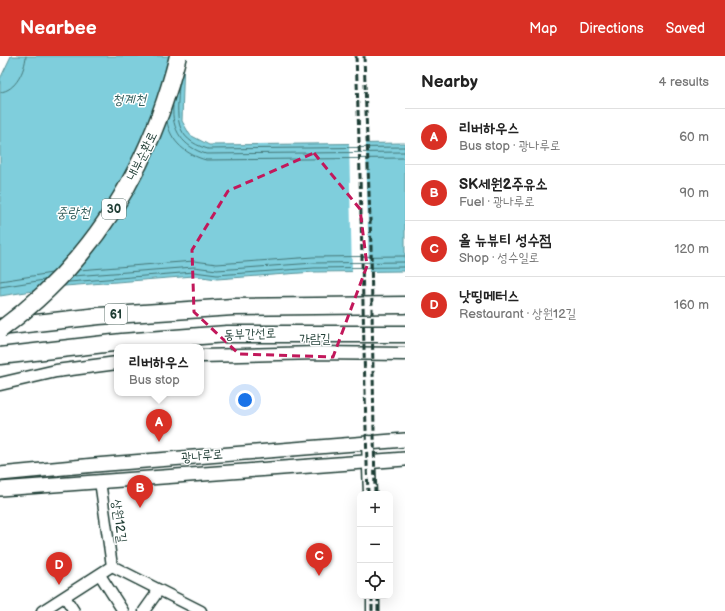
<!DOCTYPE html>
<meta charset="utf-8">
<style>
body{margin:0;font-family:"Balsamiq Sans","Poor Story",sans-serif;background:#f6f6f6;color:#222}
.controls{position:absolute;right:12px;bottom:12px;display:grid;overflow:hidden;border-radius:8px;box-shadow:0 4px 16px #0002}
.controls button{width:36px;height:36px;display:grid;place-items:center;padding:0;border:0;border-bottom:1px solid #e0e0e0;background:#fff;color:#222;font:20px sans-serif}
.you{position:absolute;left:245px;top:344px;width:14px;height:14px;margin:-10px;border:3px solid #fff;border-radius:50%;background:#1a73e8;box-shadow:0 0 0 6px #1a73e833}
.badge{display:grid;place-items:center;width:26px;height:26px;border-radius:50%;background:#d93025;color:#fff;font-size:13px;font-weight:700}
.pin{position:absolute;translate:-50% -33px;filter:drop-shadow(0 1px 2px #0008)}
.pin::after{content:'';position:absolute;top:21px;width:14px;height:12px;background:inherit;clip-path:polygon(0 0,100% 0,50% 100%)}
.popup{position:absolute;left:114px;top:288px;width:90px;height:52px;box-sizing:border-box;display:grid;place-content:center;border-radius:8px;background:#fff;filter:drop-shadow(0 1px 3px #0005);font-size:13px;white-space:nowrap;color:#767676}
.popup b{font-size:15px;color:#222}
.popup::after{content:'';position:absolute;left:50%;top:100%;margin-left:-8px;border:8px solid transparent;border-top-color:#fff}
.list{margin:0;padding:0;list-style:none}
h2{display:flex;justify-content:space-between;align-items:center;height:52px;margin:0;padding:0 16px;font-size:17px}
h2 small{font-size:13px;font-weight:400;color:#767676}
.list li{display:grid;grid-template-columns:26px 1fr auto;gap:12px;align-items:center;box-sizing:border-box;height:56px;padding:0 16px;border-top:1px solid #e0e0e0}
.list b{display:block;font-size:15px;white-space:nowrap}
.list p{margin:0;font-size:13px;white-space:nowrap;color:#767676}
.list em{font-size:13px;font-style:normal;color:#767676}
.icon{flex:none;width:22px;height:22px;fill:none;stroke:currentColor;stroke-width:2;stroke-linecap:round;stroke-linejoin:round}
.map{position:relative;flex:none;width:405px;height:555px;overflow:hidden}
header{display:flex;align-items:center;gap:24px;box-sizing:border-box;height:56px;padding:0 20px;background:#d93025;color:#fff}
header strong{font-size:19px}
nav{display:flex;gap:22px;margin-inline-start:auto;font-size:14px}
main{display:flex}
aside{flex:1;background:#fff}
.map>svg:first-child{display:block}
.water{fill:#7fcedc;stroke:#599499}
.pier{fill:#fff}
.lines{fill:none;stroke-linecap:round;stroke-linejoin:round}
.shore{stroke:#457777;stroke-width:1}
.minor-casing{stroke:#1f3d34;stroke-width:13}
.tertiary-casing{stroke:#1f3d34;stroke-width:15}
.secondary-casing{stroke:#1f3d34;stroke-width:16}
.trunk-casing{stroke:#1f3d34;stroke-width:19}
.minor{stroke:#fff;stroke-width:10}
.tertiary{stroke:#fff;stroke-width:12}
.secondary{stroke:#fff;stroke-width:13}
.trunk{stroke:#fff;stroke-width:16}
.rail{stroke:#1f3d34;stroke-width:3;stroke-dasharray:6 3;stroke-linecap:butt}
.trunk-bridge-casing{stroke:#1f3d34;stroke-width:19;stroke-linecap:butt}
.trunk-bridge{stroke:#fff;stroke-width:16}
.marked{fill:none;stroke:#c2185b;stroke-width:3;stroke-dasharray:8 5;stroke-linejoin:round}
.labels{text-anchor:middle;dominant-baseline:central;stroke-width:3;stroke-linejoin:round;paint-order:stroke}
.shield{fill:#fff;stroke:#627771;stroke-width:1}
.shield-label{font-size:12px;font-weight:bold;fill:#1f3d34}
.street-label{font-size:13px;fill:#1f3d34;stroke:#fff}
.water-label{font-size:14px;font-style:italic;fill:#37615e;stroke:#fff}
</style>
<header>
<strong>Nearbee</strong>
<nav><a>Map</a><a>Directions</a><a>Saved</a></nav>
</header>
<main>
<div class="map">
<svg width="405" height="555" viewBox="0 0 405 555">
<rect width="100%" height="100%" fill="#fff"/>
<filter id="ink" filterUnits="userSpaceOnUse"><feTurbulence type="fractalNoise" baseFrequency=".025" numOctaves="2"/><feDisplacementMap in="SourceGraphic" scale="8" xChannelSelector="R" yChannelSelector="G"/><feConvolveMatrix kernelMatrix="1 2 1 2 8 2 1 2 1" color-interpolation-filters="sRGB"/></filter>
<g filter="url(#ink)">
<polygon class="water" points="11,0 184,0 182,65 190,79 209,89 405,87 405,215 314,216 217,223 194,220 65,230 0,240 0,23"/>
<polygon class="pier" points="366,85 369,217 352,217 349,86"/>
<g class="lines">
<g class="shore">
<path d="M179 30C177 60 173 83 208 93L405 91"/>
<path d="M0 36C16 35 25 14 26 0"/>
<path d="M173 50C171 74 183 91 206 98L405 96"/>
<path d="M167 65C170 86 187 99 206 104L405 102"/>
<polyline points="79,214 194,205 217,208 313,201 405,200"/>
<polyline points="73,220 194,211 217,214 314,207 405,206"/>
<polyline points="0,225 52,217"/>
<polyline points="69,226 194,216 217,219 314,212 405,211"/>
<polyline points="0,231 44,224"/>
</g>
<g class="minor-casing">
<g id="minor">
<polyline points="112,510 201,555"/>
<polyline points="100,519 123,555"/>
<polyline points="65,541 74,555"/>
<polyline points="42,555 112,510 100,425"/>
<polyline points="144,555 159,534"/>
</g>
</g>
<g class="tertiary-casing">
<g id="tertiary">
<polyline points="201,300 317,297 405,298"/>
<polyline points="0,328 56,315 117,307"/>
<polyline points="368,386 370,438"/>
<polyline points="373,540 373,555"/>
</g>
</g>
<g class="secondary-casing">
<g id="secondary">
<polyline points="0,418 95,409 405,384"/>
<polyline points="0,433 405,403"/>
</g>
</g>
<g class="trunk-casing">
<g id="trunk">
<polyline points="0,271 99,260 233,251 405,249"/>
<polyline points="0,300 122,286 227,278 405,278"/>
</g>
</g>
<use href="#minor" class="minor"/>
<use href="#tertiary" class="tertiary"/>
<use href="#secondary" class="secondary"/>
<use href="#trunk" class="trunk"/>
<g class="rail">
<path d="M356 0C362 146 363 292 368 438"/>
<polyline points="364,0 371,191 375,438"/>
<polyline points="372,540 372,555"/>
<polyline points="378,540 378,555"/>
</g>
<g class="trunk-bridge-casing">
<path id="trunk-bridge" d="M0 274C94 205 150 112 178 0"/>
</g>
<use href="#trunk-bridge" class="trunk-bridge"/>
</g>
</g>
<path class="marked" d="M314 97 360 153 367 210 333 301 239 298 194 256 192 194 228 135Z"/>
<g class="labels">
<g class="shield">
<rect x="102" y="143" width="24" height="20" rx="3"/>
<rect x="105" y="248" width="22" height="20" rx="3"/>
</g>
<g class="shield-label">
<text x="114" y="153">30</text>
<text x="116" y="258">61</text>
</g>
<g class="street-label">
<text transform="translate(142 100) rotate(-64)">내부순환로</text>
<text transform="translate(250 278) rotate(-2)">동부간선로</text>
<text x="315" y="283">가람길</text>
<text transform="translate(202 400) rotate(-5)">광나루로</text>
<text transform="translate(119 465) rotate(82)">상원12길</text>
</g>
<g class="water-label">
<text x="129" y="43">청계천</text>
<text x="73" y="156">중랑천</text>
</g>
</g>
</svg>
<div class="controls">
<button>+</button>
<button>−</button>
<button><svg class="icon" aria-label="locate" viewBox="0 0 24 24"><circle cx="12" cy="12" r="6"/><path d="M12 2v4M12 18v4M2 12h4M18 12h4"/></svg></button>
</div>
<div class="you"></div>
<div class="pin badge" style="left:159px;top:386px">A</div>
<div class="popup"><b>리버하우스</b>Bus stop</div>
<div class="pin badge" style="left:140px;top:452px">B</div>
<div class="pin badge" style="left:319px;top:520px">C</div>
<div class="pin badge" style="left:59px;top:529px">D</div>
</div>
<aside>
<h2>Nearby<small>4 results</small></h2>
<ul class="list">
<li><span class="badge">A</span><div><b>리버하우스</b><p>Bus stop · 광나루로</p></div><em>60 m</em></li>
<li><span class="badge">B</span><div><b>SK세원2주유소</b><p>Fuel · 광나루로</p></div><em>90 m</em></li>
<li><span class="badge">C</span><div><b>올 뉴뷰티 성수점</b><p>Shop · 성수일로</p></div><em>120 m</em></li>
<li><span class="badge">D</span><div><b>낫띵메터스</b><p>Restaurant · 상원12길</p></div><em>160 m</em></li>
</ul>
</aside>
</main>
